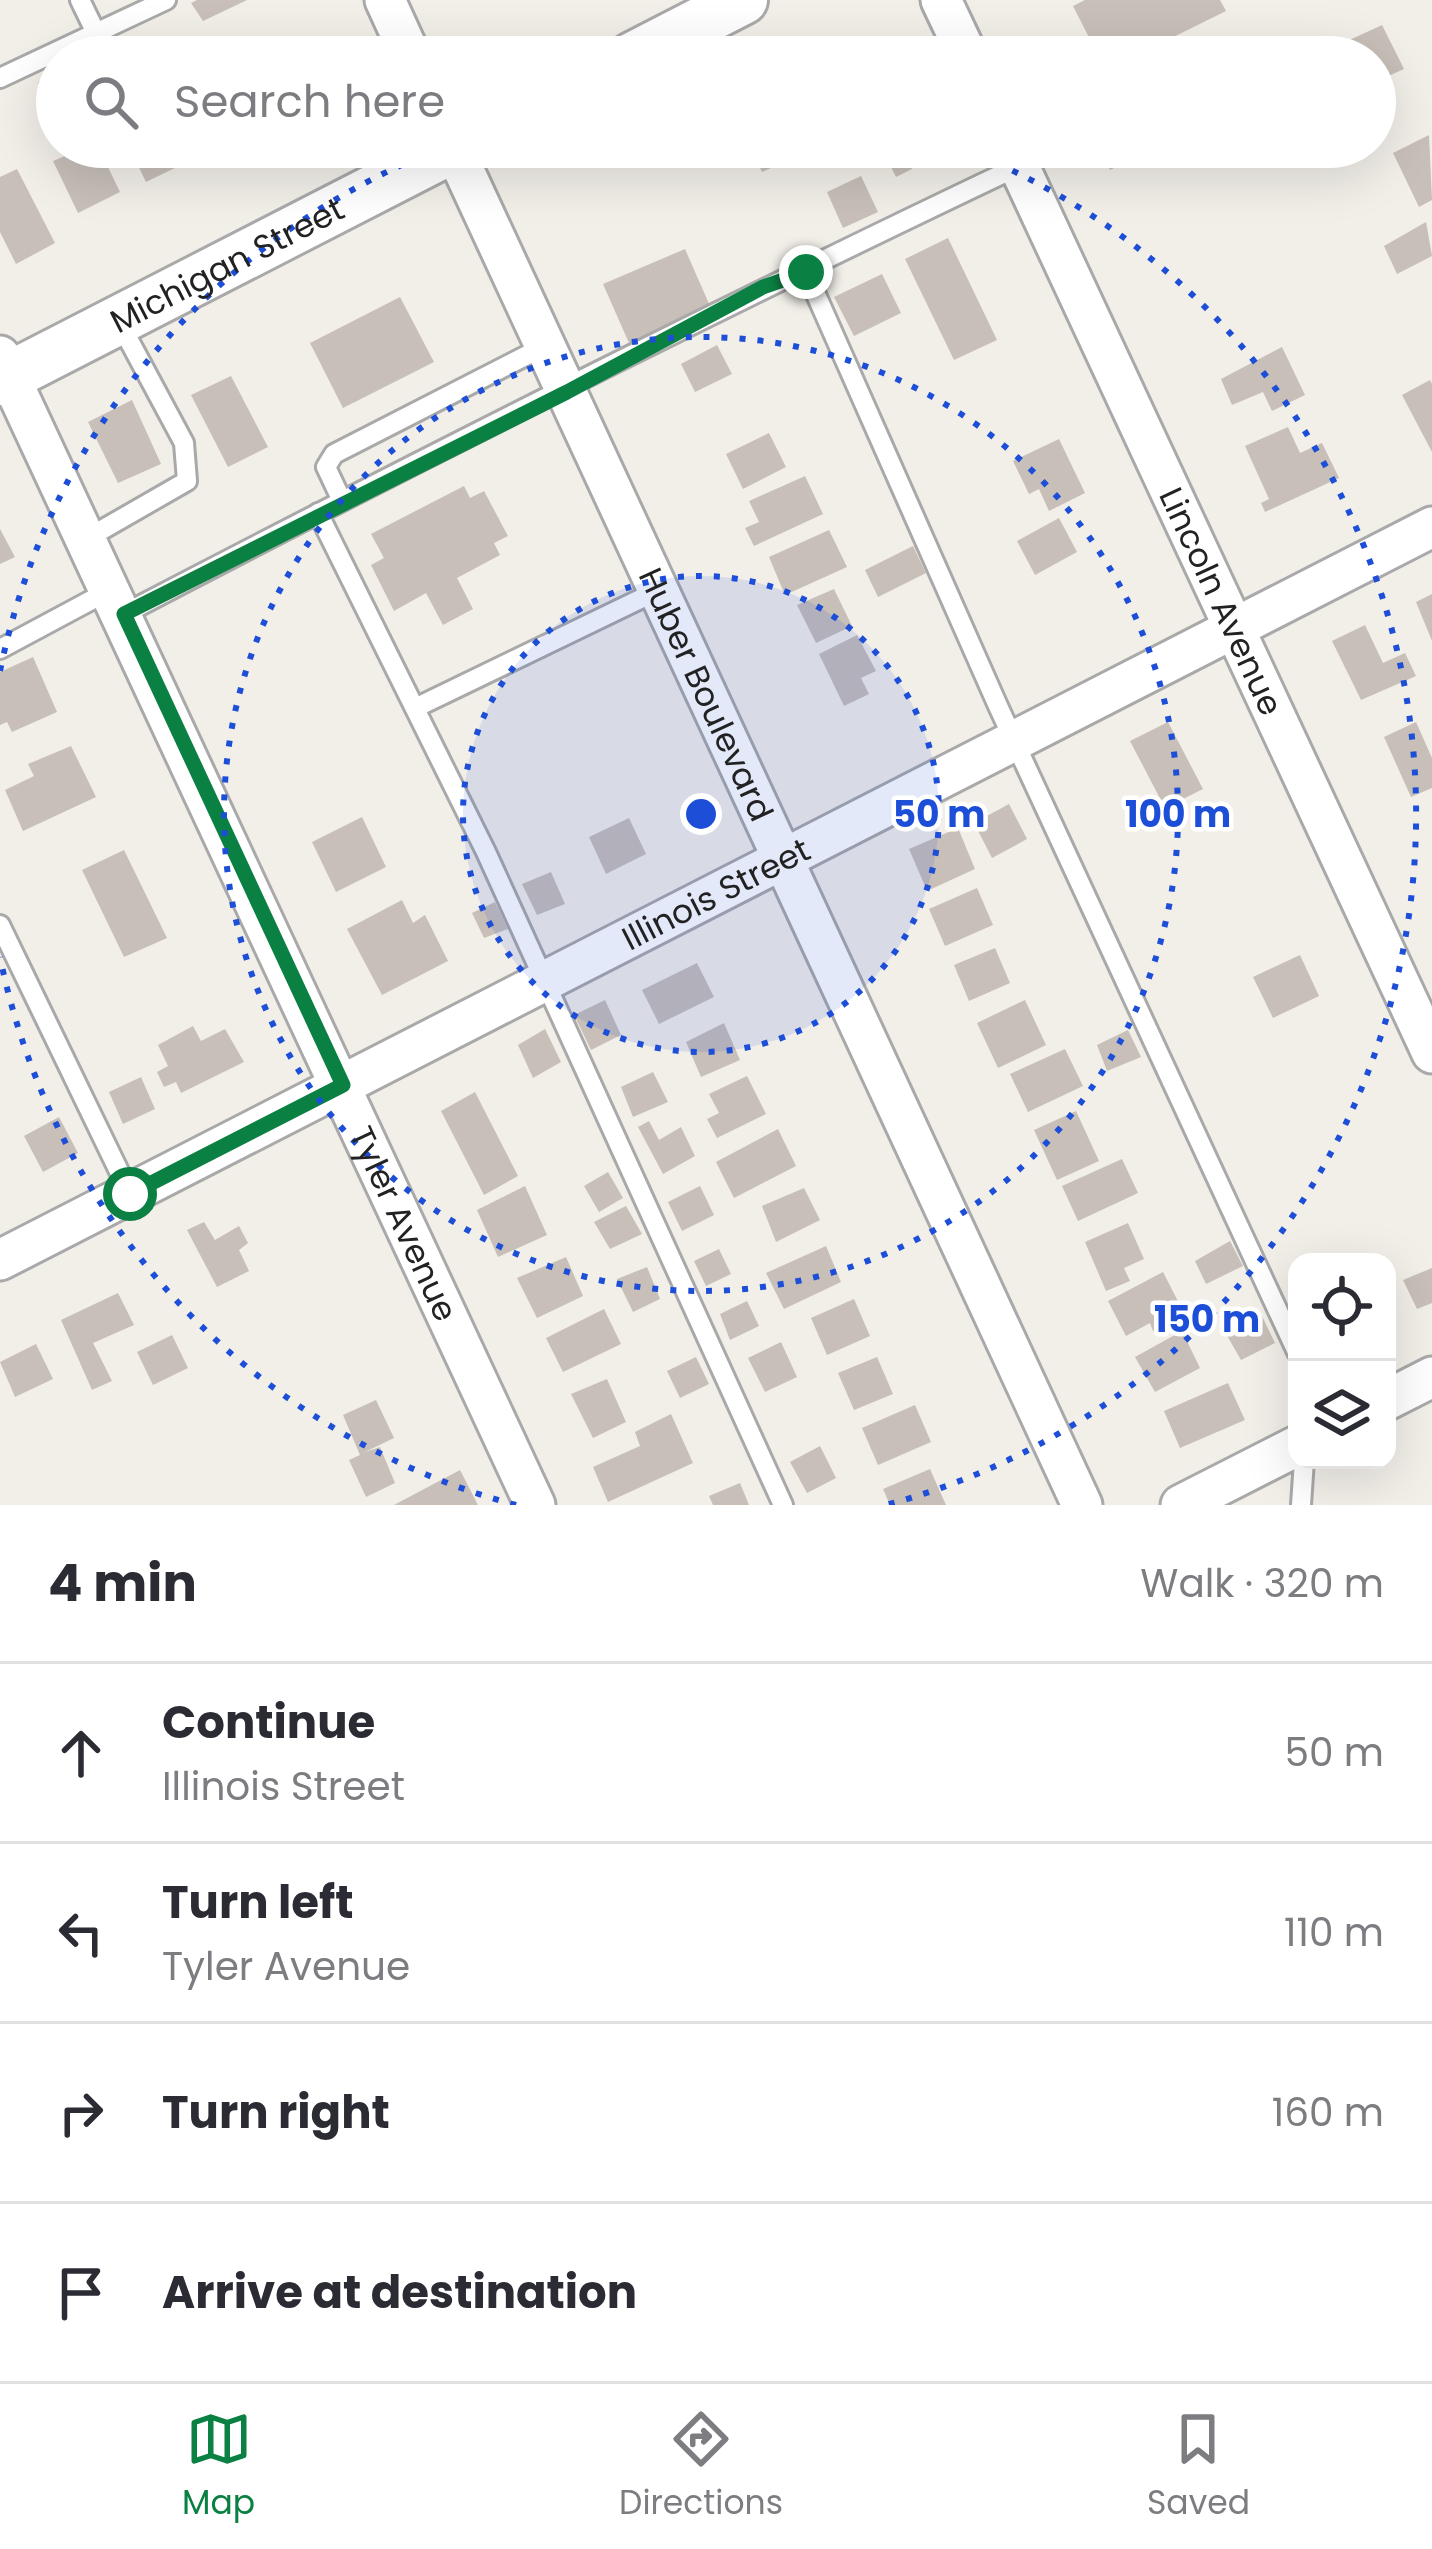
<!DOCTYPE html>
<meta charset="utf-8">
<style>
body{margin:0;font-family:Poppins,sans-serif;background:#f2f2f3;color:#2b2b33}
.controls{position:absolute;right:36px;bottom:36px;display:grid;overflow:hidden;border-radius:24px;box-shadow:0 12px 48px #0002}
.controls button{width:108px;height:108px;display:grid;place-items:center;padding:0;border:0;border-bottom:3px solid #e1e1e2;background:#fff;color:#2b2b33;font:60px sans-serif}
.stop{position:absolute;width:36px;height:36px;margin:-27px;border:9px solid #0b8043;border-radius:50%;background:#fff}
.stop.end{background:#0b8043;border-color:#fff;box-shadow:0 3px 12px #0008}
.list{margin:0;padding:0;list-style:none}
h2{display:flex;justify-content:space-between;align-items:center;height:156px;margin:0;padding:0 48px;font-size:51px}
h2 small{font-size:39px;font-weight:400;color:#7c7c81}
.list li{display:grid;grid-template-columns:78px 1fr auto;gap:36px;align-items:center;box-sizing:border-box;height:180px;padding:0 48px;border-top:3px solid #e1e1e2}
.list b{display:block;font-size:45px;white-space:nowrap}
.list p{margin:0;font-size:39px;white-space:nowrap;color:#7c7c81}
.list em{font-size:39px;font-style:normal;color:#7c7c81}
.icon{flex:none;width:66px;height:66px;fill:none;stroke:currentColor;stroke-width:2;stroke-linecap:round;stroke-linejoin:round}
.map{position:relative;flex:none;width:1432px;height:1505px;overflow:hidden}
.search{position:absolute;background:#fff;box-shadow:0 12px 48px #0002;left:36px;right:36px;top:36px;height:132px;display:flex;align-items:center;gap:30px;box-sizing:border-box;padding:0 42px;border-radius:66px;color:#7c7c81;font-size:45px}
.sheet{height:876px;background:#fff}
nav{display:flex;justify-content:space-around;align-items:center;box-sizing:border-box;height:168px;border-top:3px solid #e1e1e2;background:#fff;font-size:33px;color:#7c7c81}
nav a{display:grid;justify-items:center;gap:6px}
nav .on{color:#0b8043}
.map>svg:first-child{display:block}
.building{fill:#c7bfb8}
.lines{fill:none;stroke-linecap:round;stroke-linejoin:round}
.service-casing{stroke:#a9a9a9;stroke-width:24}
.minor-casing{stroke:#a9a9a9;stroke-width:45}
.tertiary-casing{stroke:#a9a9a9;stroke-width:54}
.service{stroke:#fff;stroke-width:18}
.minor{stroke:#fff;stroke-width:39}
.tertiary{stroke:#fff;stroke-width:48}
.route{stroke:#0b8043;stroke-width:15}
.ring{fill:none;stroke:#1d4ed8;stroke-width:6;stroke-dasharray:6 12}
.labels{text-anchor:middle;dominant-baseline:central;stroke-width:9;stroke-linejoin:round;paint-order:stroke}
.street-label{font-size:33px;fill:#222;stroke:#fff}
.centre{fill:#1d4ed8;stroke:#fff;stroke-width:6}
.ring-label{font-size:36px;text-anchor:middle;font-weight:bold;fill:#1d4ed8;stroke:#fff;stroke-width:9;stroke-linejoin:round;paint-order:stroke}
</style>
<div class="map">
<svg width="1432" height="1505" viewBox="0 0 1432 1505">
<rect width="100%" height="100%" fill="#f2efe9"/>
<g class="building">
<polygon points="197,0 247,0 203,21 191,3"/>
<polygon points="1085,0 1220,0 1226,11 1133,57 1099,57 1073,6"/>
<polygon points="1382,25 1404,69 1375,82 1375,57 1282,53 1321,36 1328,50"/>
<polygon points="140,38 149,57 98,57"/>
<polygon points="57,75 57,124 38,82"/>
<polygon points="1429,135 1432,200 1419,207 1393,153"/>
<polygon points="86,147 94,167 105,161 120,192 78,213 53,161"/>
<polygon points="129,147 170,147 179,166 146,182"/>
<polygon points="751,147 825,147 828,152 813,159 809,151 762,172"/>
<polygon points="881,147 922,147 906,155 912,169 896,177"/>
<polygon points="1097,147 1157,147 1110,170"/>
<polygon points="17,169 55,243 16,264 0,232 0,177"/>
<polygon points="861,176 878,212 843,228 827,192"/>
<polygon points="1426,222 1432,256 1397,274 1384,246"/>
<polygon points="948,238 997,340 954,360 905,259"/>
<polygon points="685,249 710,306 629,343 603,284"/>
<polygon points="882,274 901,313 854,336 834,297"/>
<polygon points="400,297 434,362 343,408 310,343"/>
<polygon points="717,345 732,374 695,392 681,364"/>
<polygon points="1282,347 1305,395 1272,411 1263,392 1232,405 1221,379"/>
<polygon points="231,376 268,447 228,467 191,395"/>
<polygon points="1430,380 1432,384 1432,452 1402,395"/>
<polygon points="132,400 161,464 118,483 88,422"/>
<polygon points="1288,427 1300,453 1322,443 1339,478 1265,512 1261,503 1269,499 1245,446"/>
<polygon points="769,433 786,467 743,489 726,454"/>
<polygon points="1059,439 1085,493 1049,511 1039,489 1029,494 1013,461"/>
<polygon points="805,476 823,514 754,546 745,528 759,522 749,501"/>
<polygon points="464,486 470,498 484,491 508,536 494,543 500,555 457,578 473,609 443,625 426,593 394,611 371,565 384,558 371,534"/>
<polygon points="1059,518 1077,552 1035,575 1017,541"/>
<polygon points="0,529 15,557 0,564"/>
<polygon points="829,530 847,567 785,595 769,557"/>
<polygon points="913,546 926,573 878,597 865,570"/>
<polygon points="834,589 852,626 816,643 797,605"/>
<polygon points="1432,594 1432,641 1416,602"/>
<polygon points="1365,625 1383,663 1405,653 1416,676 1361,700 1332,641"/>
<polygon points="857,635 876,671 861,678 869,694 844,706 819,654"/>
<polygon points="33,657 57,712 12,732 7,722 0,725 0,672"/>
<polygon points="1168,722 1203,789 1165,808 1130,741"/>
<polygon points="1416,722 1432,758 1432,788 1411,797 1384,737"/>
<polygon points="71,746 96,797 23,831 5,790 34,776 28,764"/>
<polygon points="1009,804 1027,839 992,858 974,823"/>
<polygon points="362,817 386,867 336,892 312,842"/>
<polygon points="629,818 646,854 606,874 589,837"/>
<polygon points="958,828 975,869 927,891 909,849"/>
<polygon points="124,850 167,938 124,957 82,870"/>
<polygon points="551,872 565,904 537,915 522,884"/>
<polygon points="977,888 993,925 945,946 929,909"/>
<polygon points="402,900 413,923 425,915 448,961 382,995 347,929"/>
<polygon points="495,902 508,929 484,938 472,913"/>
<polygon points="995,948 1010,983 969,1001 954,965"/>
<polygon points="1300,955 1319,996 1273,1018 1253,977"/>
<polygon points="697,963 714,997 659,1024 642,990"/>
<polygon points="605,1000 621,1035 591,1050 574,1015"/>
<polygon points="1025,1000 1046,1045 998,1068 977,1023"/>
<polygon points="724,1023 740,1060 701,1077 686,1042"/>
<polygon points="193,1026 201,1041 225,1029 244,1062 181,1093 176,1082 164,1087 157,1072 168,1066 158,1045"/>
<polygon points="545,1029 561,1062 533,1078 518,1045"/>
<polygon points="1128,1030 1141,1057 1107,1071 1097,1045"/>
<polygon points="1065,1049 1083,1086 1028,1112 1010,1074"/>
<polygon points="653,1072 668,1102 633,1117 621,1087"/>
<polygon points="747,1076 766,1114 717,1138 707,1119 719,1113 709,1094"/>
<polygon points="141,1077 155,1109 123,1124 109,1092"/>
<polygon points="475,1092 518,1176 484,1195 441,1111"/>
<polygon points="1076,1111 1099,1161 1057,1180 1034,1130"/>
<polygon points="59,1117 78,1153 43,1172 24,1136"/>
<polygon points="649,1121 659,1140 681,1127 695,1156 663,1174 638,1127"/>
<polygon points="778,1129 796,1166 734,1198 716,1162"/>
<polygon points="1122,1159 1138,1193 1078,1221 1062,1186"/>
<polygon points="608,1172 623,1198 599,1212 584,1186"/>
<polygon points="525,1186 547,1235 498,1257 477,1210"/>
<polygon points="700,1186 714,1215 682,1231 668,1202"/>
<polygon points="804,1188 820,1220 776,1242 762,1206"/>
<polygon points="626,1206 642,1234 610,1249 594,1222"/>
<polygon points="204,1222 215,1240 239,1226 248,1243 239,1250 249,1271 217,1287 187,1230"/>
<polygon points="1128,1223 1144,1259 1124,1268 1130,1281 1106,1291 1085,1242"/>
<polygon points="1230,1241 1243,1266 1206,1284 1195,1261"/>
<polygon points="826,1246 841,1282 784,1309 766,1273"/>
<polygon points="719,1249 731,1274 706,1286 694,1261"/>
<polygon points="566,1257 583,1296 537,1318 517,1278"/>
<polygon points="647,1267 660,1299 633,1312 617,1279"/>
<polygon points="1432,1268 1432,1303 1417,1309 1403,1280"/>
<polygon points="1163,1272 1185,1315 1153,1331 1150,1323 1126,1336 1108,1301"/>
<polygon points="118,1293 134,1325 93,1343 112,1381 92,1390 61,1320"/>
<polygon points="854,1299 870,1336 827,1355 811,1318"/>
<polygon points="747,1301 759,1326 730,1340 720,1314"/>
<polygon points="604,1309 621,1344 563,1372 546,1338"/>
<polygon points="1260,1312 1275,1343 1241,1360 1225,1332"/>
<polygon points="1182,1331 1200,1368 1155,1392 1135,1357"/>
<polygon points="172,1335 188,1368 153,1385 137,1352"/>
<polygon points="781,1342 797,1377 765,1392 748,1358"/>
<polygon points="36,1344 53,1379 15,1397 0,1362"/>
<polygon points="696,1357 709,1384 680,1398 667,1371"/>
<polygon points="877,1357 893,1394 854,1410 838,1373"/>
<polygon points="607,1379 626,1422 593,1438 571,1394"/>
<polygon points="1228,1383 1245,1420 1180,1448 1164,1411"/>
<polygon points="376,1400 394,1438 365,1452 380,1447 395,1483 366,1497 349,1460 360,1455 343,1415"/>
<polygon points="915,1405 931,1442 878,1465 862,1428"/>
<polygon points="671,1414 693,1463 608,1502 593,1467 640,1446 635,1432"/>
<polygon points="820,1446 836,1478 807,1493 790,1462"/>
<polygon points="930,1469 946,1505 890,1505 883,1489"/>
<polygon points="460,1470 478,1505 394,1505"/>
<polygon points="740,1483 749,1505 713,1505 709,1496"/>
</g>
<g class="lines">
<g class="service-casing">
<g id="service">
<polyline points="80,0 96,33"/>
<polyline points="0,78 166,0"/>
<polyline points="806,272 998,706 1297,1352"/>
<polyline points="342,501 326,467 334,454 545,346"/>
<polyline points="318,513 486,852 783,1505"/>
<polyline points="86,539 187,481 184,443 118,320"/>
<path d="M124 614C419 460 718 309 1019 166"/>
<polyline points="0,649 112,589"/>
<polyline points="415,708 659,590"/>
<polyline points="0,925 130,1194"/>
<polyline points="1301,1505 1304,1460"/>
</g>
</g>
<g class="minor-casing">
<g id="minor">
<polyline points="385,0 411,57"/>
<polyline points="941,0 968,57"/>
<path id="s1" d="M453 147 1082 1505"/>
<path id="s2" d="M1010 147 1432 1053"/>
<path id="s3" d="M0 356 535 1505"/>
<path id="s4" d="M0 1260 1432 527"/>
<polyline points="1387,1400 1432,1377"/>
<polyline points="1181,1505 1297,1446"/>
</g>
</g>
<g class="tertiary-casing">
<g id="tertiary">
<polyline points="632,57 743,0"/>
<path id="s5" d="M0 381 456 147"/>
</g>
</g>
<use href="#service" class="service"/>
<use href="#minor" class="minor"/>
<use href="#tertiary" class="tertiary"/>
</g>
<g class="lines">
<polyline class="route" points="130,1194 343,1085 124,614 567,392 763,287 806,272"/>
</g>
<circle cx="701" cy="814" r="238" fill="#1d4ed8" fill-opacity=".12"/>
<g class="ring">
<circle cx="701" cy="814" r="238"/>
<circle cx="701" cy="814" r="477"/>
<path d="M516 1505A715 715 0 0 1 0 957M0 671A715 715 0 0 1 439 149M963 149A715 715 0 0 1 886 1505"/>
</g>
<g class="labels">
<g class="street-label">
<text stroke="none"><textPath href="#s5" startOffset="255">Michigan Street</textPath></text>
<text stroke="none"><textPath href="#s2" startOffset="501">Lincoln Avenue</textPath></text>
<text stroke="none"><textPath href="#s1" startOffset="603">Huber Boulevard</textPath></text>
<text stroke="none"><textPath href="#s4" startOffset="804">Illinois Street</textPath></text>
<text stroke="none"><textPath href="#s3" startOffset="957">Tyler Avenue</textPath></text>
</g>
</g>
<circle cx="701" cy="814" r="18" class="centre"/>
<g class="ring-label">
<text x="939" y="827">50 m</text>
<text x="1178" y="827">100 m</text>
<text x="1207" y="1332">150 m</text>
</g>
</svg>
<div class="controls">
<button><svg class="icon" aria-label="locate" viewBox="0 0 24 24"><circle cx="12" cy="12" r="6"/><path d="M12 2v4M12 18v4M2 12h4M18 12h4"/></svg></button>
<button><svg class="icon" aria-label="layers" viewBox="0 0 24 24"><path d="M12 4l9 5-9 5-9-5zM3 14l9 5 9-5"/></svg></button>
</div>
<div class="stop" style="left:130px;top:1194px"></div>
<div class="stop end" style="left:806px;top:272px"></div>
<div class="search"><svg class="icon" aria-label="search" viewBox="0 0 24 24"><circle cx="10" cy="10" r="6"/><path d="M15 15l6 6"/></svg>Search here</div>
</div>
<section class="sheet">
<h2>4 min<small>Walk · 320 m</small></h2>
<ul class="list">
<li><svg class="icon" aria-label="ahead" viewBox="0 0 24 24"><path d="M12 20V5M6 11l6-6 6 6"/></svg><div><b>Continue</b><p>Illinois Street</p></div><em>50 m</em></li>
<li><svg class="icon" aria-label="left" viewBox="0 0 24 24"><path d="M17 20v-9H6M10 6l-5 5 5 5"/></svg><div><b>Turn left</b><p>Tyler Avenue</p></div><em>110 m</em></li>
<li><svg class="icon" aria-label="right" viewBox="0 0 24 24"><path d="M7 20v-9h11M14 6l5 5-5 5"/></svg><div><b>Turn right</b></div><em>160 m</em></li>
<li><svg class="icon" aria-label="arrive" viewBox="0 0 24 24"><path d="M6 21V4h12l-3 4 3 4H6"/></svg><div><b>Arrive at destination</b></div></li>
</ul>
</section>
<nav>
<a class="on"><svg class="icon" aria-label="map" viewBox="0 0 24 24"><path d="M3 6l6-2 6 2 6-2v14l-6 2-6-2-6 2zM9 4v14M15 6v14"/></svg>Map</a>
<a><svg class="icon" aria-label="directions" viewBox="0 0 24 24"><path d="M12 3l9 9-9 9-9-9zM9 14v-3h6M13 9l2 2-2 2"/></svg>Directions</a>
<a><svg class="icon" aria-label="saved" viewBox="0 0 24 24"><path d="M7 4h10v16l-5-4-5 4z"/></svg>Saved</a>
</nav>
